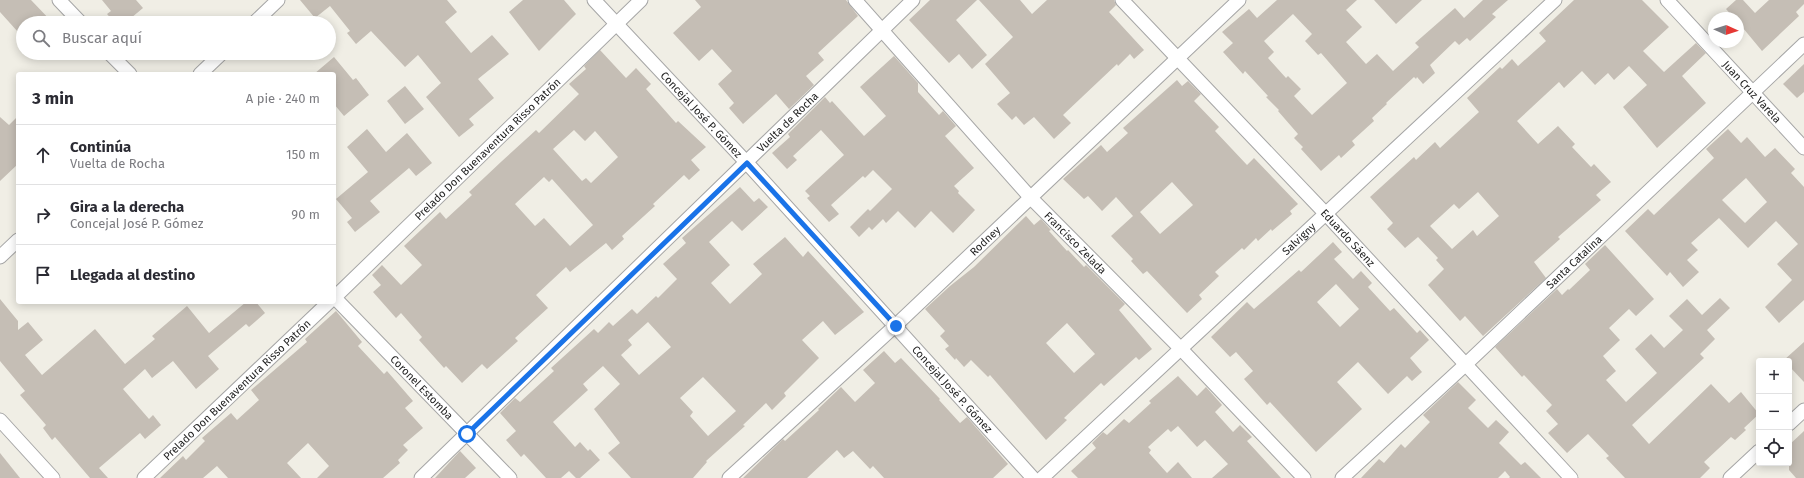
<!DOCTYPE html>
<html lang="es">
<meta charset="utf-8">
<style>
body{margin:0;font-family:"Fira Sans",sans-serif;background:#f7f7f7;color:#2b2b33}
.controls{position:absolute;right:12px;bottom:12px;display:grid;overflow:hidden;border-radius:4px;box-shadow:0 2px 10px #0003}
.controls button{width:36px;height:36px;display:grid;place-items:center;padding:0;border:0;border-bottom:1px solid #e1e1e2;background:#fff;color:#2b2b33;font:20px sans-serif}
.compass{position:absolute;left:1708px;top:12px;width:36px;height:36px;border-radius:50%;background:#fff;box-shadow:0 2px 10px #0003;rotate:93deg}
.stop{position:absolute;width:12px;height:12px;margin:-9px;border:3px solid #1a73e8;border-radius:50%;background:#fff}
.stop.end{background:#1a73e8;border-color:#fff;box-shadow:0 1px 4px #0008}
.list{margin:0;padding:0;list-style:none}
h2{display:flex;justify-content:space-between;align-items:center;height:52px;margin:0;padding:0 16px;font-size:17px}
h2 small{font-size:13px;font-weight:400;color:#7c7c81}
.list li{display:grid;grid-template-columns:26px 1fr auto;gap:12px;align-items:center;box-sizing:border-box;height:60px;padding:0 16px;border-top:1px solid #e1e1e2}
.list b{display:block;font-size:15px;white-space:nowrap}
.list p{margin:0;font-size:13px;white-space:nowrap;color:#7c7c81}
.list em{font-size:13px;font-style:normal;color:#7c7c81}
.icon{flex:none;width:22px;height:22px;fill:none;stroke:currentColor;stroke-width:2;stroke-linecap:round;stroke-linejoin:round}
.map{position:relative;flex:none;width:1804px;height:478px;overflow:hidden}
.search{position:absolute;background:#fff;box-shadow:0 2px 10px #0003;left:16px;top:16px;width:320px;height:44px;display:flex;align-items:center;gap:10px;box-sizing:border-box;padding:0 14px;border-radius:22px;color:#7c7c81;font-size:15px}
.panel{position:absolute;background:#fff;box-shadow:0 2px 10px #0003;left:16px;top:72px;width:320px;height:232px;border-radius:4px}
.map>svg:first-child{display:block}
.building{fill:#c5beb5;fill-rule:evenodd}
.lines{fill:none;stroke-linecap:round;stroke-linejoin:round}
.street-casing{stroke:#a6a6a6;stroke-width:15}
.street{stroke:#fff;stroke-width:13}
.route{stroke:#1a73e8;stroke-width:5}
.labels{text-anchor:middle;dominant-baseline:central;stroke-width:3;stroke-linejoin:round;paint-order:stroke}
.street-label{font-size:11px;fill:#1f1f1f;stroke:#fff}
</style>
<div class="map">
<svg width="1804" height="478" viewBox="0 0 1804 478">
<rect width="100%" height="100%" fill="#f0eee5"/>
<g class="building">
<polygon points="0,0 31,0 53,23 23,23 23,27 18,32 0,12"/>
<polygon points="102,0 136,0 143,8 125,23 115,23 107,14 111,11"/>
<polygon points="300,0 447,0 457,12 445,22 471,53 492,35 509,54 478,79 494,98 469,119 474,125 459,137 426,97 441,83 418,55 405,67 371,31 356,44 347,33 350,31 330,6 315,18"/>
<polygon points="523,0 564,0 576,14 539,51 509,12"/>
<polygon points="695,0 846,0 858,16 818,53 824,60 806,76 814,85 789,109 776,94 743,124 729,108 734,103 718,84 732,71 712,49 699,61 673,33 701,7"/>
<polygon points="930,0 977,0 956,20 987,55 972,69 959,54 949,63 909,20"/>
<polygon points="979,0 1020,0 1032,14 1047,0 1114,0 1116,5 1109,12 1144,50 1134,59 1130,54 1118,66 1117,64 1063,115 1071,123 1054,139 1034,117 1024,125 1016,116 1012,120 997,104 1010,93 985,64 1013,37"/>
<path d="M1277 0H1357L1346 10 1362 27 1346 42 1366 64 1377 54 1393 71 1419 47 1415 43 1455 8 1464 18 1483 0H1508L1492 14 1496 17 1470 41 1467 38 1459 45 1455 41 1430 65 1435 73 1423 84 1417 77 1416 79 1414 77 1386 103 1387 104 1372 118 1374 121 1352 141 1355 145 1341 158 1339 155 1321 171 1301 149 1303 147 1294 138 1298 134 1278 111 1279 110 1266 97 1268 96 1245 71 1243 74 1223 52 1233 43 1222 32 1249 9 1257 18ZM1293 14 1312 34 1305 41 1318 55 1321 53 1347 83 1312 115 1294 96 1301 89 1288 76 1286 78 1268 58 1274 52 1264 41Z"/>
<polygon points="1374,0 1422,0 1396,24"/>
<path d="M1574 0H1642L1669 27 1643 51 1664 72 1696 43 1706 53 1682 76 1706 103 1657 148 1623 107 1647 85 1629 66 1614 80 1608 73 1595 85 1582 71 1564 88 1559 82 1517 121 1538 144 1558 126 1575 144 1572 147 1591 167 1594 164 1611 182 1596 195 1601 200 1558 237 1560 239 1534 262 1546 278 1483 336 1465 316 1460 321 1428 285 1444 269 1436 260 1438 258 1418 237 1405 248 1387 229 1393 223 1370 197 1414 157 1416 160 1435 142 1440 148 1479 112 1467 98 1500 67 1502 69 1512 59 1518 66 1546 41 1539 33ZM1478 192 1499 216 1477 236 1473 230 1452 249 1430 226 1454 204 1459 209Z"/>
<polygon points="1736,0 1743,0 1755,13 1769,0 1804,0 1804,4 1796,12 1799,16 1762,51 1738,22 1738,18 1734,18 1726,9"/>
<path d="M600 50 626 78 636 68 651 84 646 89 676 123 678 121 706 147 691 160 700 170 689 180 684 175 653 204 655 206 622 236 624 239 612 250 606 243 570 272 566 267 536 295 548 308 515 338 518 341 487 369 482 364 462 383 446 366 444 368 419 340 422 337 401 313 396 318 373 292 381 285 372 275 382 265 401 285 422 265 404 246 440 212 446 219 472 195 469 192 502 161 536 130 539 133 579 94 569 84 586 69 584 66ZM574 130 585 141 595 131 618 157 591 183 586 178 582 181 553 149ZM544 177 549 182 552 179 593 225 570 246 544 218 535 226 515 204Z"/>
<polygon points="894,56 918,83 918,92 939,115 943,111 956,126 945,136 974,168 954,186 959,191 958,193 975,210 953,233 931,211 915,228 898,211 886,223 883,219 872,230 869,227 859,237 850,227 868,209 870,211 892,189 873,170 865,178 863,176 831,205 839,214 829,222 807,198 810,196 805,191 844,155 821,130 793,156 797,160 787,169 772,153 790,137 788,134 825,97 830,103 832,101 864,136 886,116 860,87"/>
<polygon points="334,57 353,80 356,78 369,95 344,116 334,104 334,74 314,74"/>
<polygon points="1804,64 1804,92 1797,98 1783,84"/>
<path d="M1177 80 1182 86 1188 81 1201 94 1194 101 1219 127 1215 131 1247 165 1254 158 1298 204 1290 211 1292 214 1272 231 1271 229 1258 241 1256 238 1244 250 1242 248 1215 272 1219 276 1199 295 1202 299 1187 313 1147 271 1143 274 1131 261 1133 259 1111 236 1133 216 1116 197 1102 211 1088 196 1084 199 1063 179 1101 145 1107 152 1128 133 1123 128ZM1172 182 1193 205 1160 234 1140 212Z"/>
<polygon points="405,86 424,109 405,124 387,101"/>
<polygon points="18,116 18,164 0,181 0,117 9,125"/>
<polygon points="367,129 386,152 407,133 432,163 416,176 409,168 370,201 380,212 355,232 347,222 352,218 336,199 368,172 347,147"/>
<path d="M1728 129 1741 143 1747 137 1765 157 1775 148 1795 169 1791 173 1804 187V300L1779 323 1765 307 1792 280 1777 264 1798 244 1776 221 1748 248 1719 218 1691 243 1698 250 1687 260 1699 272 1683 287 1670 272 1667 276 1625 231 1648 209 1654 215 1714 158 1706 149ZM1746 178 1767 202 1745 223 1722 200Z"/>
<path d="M740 187 754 202 759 198 768 207 742 231 732 221 709 242 730 265 711 283 730 304 762 274 753 264 785 237 803 257 808 251 864 312 835 335 823 321 802 340 819 358 784 393 786 396 772 410 766 403 743 425 745 426 706 461 707 462 693 478H631L608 453 620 443 594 409 620 384 603 366 583 384 588 390 553 422 575 447 580 442 588 451 590 449 600 460 580 478H576L569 471 561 478H546L524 454 521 457 506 440 516 431 500 413 515 398 520 402 554 371 551 368 594 329 598 333 609 322 613 326 632 309 637 314 656 296 658 298 677 279 663 264 686 243 682 238ZM648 322 671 347 639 375 621 355 632 345 628 340ZM703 377 736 411 708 436 690 416 693 412 680 398Z"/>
<path d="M1026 216 1034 225 1041 219 1051 230 1049 231 1067 251 1068 250 1084 267 1086 265 1125 304 1119 310 1152 349 1139 360 1136 357 1104 386 1101 383 1064 418 1067 420 1046 440 990 375 988 377 971 360 964 367 956 358 955 360 945 349 949 346 940 336 945 331 925 309 950 286 974 267ZM1067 323 1095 354 1074 373 1046 343Z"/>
<path d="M1333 242 1342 252 1334 259 1353 279 1361 271 1372 283 1368 287 1390 311 1394 308 1417 333 1420 330 1429 340 1410 358 1422 372 1412 381 1407 376 1388 394 1358 362 1337 382 1362 409 1316 452 1270 402 1267 405 1244 379 1253 371 1236 352 1230 357 1211 337 1247 302 1254 309 1299 270 1301 272ZM1336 284 1359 309 1340 327 1317 302Z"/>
<polygon points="1605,245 1654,299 1636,316 1629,309 1609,328 1620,340 1603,356 1616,371 1606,380 1626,402 1657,373 1635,349 1651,334 1664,348 1683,330 1669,316 1687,299 1702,315 1720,298 1730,308 1707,330 1715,339 1700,354 1704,358 1632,425 1649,444 1711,384 1729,403 1741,392 1759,414 1744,428 1746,430 1735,440 1731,437 1704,462 1710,468 1700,478 1625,478 1606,458 1609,456 1588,434 1567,453 1548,433 1558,424 1546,411 1552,405 1524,375 1522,377 1495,347 1557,289 1562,295 1568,289 1569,290 1590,270 1585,264"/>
<polygon points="0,299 18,321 18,330 28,322 43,340 25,355 42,375 95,329 125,364 155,339 152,336 187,306 209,333 246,302 256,302 265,313 249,327 246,324 208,356 219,369 196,389 173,361 152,378 145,369 123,389 149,419 153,415 161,425 145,439 140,433 99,468 108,478 90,478 55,437 52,440 43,428 46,425 20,395 25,391 0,361"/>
<polygon points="336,311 362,342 358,346 384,374 387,371 413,401 405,408 423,428 403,445 408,450 398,460 400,463 383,478 317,478 329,466 308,443 287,463 301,478 228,478 217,466 203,478 160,478 183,456 186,460 205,441 202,438 231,413 237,420 259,400 251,390 307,342 305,339"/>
<polygon points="1804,342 1804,382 1789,366 1789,361 1784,360"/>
<polygon points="884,351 895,363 901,358 940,399 939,400 960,423 967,417 1008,464 993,478 884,478 873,466 870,469 853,451 844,458 837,450 807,478 743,478 783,439 785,441 819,410 818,409 841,387 855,402 875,383 863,370"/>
<polygon points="1178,376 1197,396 1206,387 1222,405 1215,412 1233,432 1240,425 1252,437 1247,441 1281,478 1212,478 1228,464 1205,440 1197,447 1178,426 1171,432 1168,429 1148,447 1151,450 1149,453 1167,473 1178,462 1192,478 1078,478 1071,471 1096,448 1092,443 1103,432 1107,435 1124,419 1129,423 1151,403 1149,401"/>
<polygon points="1458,382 1476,400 1468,408 1488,428 1496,420 1509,432 1499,443 1521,465 1525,462 1541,478 1509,478 1510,477 1505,471 1498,478 1361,478 1379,459 1384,463 1401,444 1405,448 1430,422 1423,415"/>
<polygon points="1804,431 1804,478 1796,478 1789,470 1789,445"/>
<polygon points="460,451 476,468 465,478 435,478"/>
<polygon points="0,453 20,478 0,478"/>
</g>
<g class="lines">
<g class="street-casing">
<g id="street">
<polyline points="59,0 81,23"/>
<path id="s1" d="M594 0 747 163 1033 478"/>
<path id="s2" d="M855 0 1030 197 1181 349 1304 478"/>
<path id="s3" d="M1122 0 1325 213 1571 478"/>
<path id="s4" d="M1667 0 1804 148"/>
<polyline points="254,23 278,0"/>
<polyline points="109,53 130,74"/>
<polyline points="200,74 222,53"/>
<polyline points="0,257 18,240"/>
<path id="s5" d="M334 297 510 478"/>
<path id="s6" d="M334 298 641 0"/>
<polyline points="0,420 53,478"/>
<polyline points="1789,424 1804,410"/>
<path id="s7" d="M144 478 329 302"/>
<path id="s8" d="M421 478 913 0"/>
<path id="s9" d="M729 478 895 326 1239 0"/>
<path id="s10" d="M1042 478 1555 0"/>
<path id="s11" d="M1342 478 1465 365 1804 44"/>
<polyline points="1730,478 1759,451"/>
</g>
</g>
<use href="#street" class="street"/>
</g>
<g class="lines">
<polyline class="route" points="467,434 747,163 896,326"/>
</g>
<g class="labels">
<g class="street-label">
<text stroke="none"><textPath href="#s4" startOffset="125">Juan Cruz Varela</textPath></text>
<text stroke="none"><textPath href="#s1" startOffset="157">Concejal José P. Gómez</textPath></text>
<text stroke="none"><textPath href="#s8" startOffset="511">Vuelta de Rocha</textPath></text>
<text stroke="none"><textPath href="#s6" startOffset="214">Prelado Don Buenaventura Risso Patrón</textPath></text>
<text stroke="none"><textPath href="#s3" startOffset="328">Eduardo Sáenz</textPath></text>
<text stroke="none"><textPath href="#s10" startOffset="351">Salvigny</textPath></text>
<text stroke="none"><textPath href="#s9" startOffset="349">Rodney</textPath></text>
<text stroke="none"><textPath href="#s2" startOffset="328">Francisco Zelada</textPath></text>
<text stroke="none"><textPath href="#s11" startOffset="317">Santa Catalina</textPath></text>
<text stroke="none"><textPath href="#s5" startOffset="126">Coronel Estomba</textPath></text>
<text stroke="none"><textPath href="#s1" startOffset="529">Concejal José P. Gómez</textPath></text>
<text stroke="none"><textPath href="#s7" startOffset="128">Prelado Don Buenaventura Risso Patrón</textPath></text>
</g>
</g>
</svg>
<div class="controls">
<button>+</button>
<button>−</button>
<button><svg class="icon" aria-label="locate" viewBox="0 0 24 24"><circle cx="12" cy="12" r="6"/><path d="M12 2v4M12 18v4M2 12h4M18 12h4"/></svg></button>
</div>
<svg class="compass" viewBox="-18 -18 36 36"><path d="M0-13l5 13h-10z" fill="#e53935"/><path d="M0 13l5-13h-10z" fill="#7c7c81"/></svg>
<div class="stop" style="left:467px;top:434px"></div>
<div class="stop end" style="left:896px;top:326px"></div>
<div class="search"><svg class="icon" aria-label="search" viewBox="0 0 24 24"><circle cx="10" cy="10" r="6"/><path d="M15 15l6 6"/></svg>Buscar aquí</div>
<section class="panel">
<h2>3 min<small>A pie · 240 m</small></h2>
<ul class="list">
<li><svg class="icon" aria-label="ahead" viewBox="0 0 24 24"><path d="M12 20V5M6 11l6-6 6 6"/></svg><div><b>Continúa</b><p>Vuelta de Rocha</p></div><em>150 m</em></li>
<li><svg class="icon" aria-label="right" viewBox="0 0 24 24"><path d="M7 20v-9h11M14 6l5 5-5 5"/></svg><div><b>Gira a la derecha</b><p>Concejal José P. Gómez</p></div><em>90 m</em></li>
<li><svg class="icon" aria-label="arrive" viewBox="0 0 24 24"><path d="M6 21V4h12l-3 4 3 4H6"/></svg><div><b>Llegada al destino</b></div></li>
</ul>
</section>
</div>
